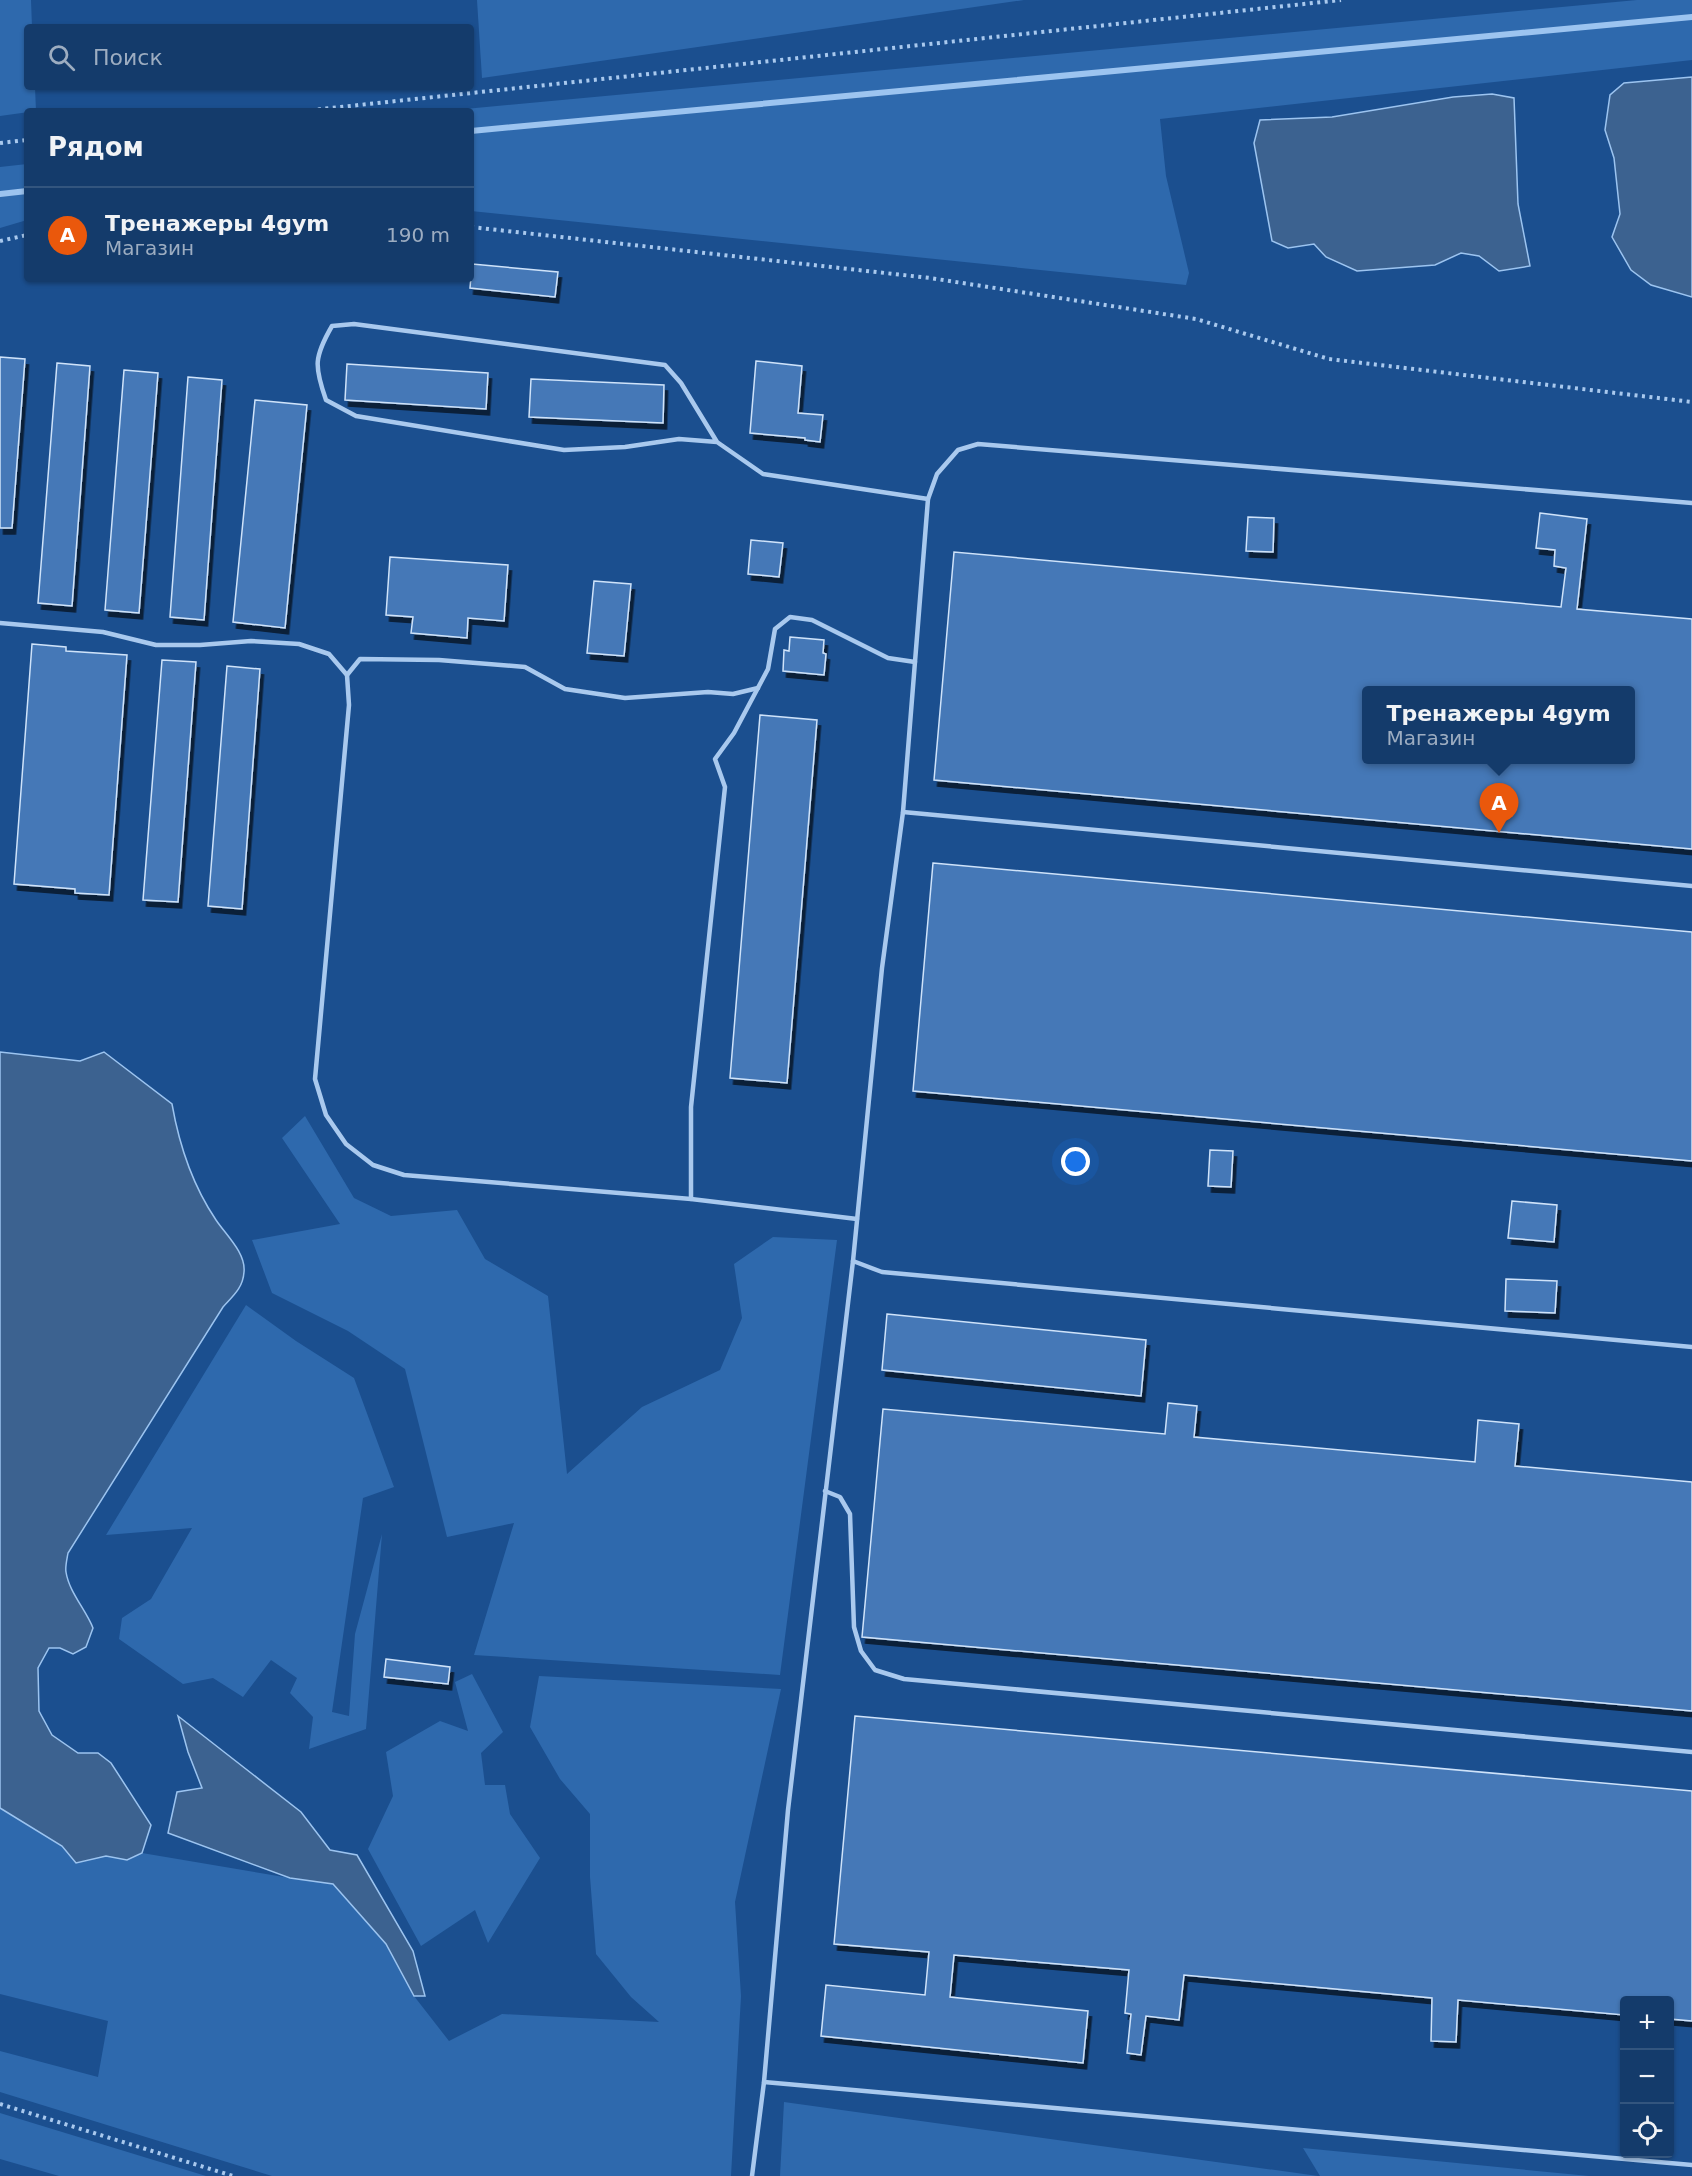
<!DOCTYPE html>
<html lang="ru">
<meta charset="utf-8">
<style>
body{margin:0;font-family:"DejaVu Sans",sans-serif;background:#214673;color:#f1f3f6}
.controls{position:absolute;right:18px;bottom:18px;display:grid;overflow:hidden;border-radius:6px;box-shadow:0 2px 4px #0004}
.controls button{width:54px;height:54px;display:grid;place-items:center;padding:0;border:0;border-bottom:2px solid #33557e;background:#143b6b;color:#f1f3f6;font:30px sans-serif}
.you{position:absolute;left:1076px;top:1162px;width:21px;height:21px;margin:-15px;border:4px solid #fff;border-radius:50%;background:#1a73e8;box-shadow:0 0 0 9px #1a73e833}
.badge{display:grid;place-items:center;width:39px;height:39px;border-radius:50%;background:#ea580c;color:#fff;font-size:20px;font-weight:700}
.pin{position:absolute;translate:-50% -50px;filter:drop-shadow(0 2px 3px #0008)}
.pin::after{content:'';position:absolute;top:32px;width:21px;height:18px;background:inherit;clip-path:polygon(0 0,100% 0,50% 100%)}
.popup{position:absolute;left:1362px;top:686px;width:273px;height:78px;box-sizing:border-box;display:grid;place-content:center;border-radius:6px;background:#143b6b;filter:drop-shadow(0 2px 4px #0005);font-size:20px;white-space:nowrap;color:#9dadc1}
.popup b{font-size:22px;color:#f1f3f6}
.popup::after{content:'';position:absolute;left:50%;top:100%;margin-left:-12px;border:12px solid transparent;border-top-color:#143b6b}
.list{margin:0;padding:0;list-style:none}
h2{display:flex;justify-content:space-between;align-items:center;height:78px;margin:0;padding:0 24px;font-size:26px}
h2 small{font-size:20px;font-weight:400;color:#9dadc1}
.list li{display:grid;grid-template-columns:39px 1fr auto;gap:18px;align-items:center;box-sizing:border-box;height:96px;padding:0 24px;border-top:2px solid #33557e}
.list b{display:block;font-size:22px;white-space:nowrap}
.list p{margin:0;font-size:20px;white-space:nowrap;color:#9dadc1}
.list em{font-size:20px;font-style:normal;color:#9dadc1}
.icon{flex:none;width:33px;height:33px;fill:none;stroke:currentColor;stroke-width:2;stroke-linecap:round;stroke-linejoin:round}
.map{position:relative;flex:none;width:1692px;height:2176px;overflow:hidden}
.search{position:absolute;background:#143b6b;box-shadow:0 2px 4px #0004;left:24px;top:24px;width:450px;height:66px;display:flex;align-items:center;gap:15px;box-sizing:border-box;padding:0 21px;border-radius:6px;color:#9dadc1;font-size:22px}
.panel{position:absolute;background:#143b6b;box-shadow:0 2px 4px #0004;left:24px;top:108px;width:450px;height:174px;border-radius:6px}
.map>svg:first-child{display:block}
.green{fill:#2e69ad}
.water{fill:#3c6290;stroke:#9cc4f0;stroke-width:1.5}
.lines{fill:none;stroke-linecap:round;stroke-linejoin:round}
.stream{stroke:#9cc4f0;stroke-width:6}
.building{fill:#4478b7;stroke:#cfe3fa;stroke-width:1.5;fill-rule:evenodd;filter:url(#shadow)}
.path{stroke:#a9c9ee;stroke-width:4;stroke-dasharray:3 4.5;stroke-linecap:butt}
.lane{stroke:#a9c9ee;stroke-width:4.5}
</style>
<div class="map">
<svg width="1692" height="2176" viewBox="0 0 1692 2176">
<defs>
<filter id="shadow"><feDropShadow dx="3.5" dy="6" stdDeviation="0" flood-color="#0009"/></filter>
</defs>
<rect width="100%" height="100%" fill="#1b4f8f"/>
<g class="green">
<polygon points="0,0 31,0 32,27 27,27 27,87 35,87 36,111 0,116"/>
<polygon points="477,0 1024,0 482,78"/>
<polygon points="1637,0 1692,0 1692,60 1160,119 1166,176 1189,273 1186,285 471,211 471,111 444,111"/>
<polygon points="27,164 27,220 0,228 0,167"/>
<polygon points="305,1116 354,1198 391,1216 457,1210 485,1259 548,1296 567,1474 642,1407 720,1370 742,1318 734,1264 773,1237 837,1240 780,1675 474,1655 514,1523 447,1537 405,1369 348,1331 272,1293 252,1240 340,1224 282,1138"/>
<polygon points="246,1305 296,1341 354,1378 394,1487 363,1498 332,1712 349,1716 355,1634 382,1534 366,1729 309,1749 313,1717 290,1693 297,1678 271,1660 243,1697 213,1678 183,1684 119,1639 122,1618 151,1599 192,1528 106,1535"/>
<polygon points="472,1674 503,1732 481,1753 485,1785 505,1785 510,1814 540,1858 488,1943 475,1910 421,1946 368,1849 393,1796 386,1752 440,1721 468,1731 455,1682"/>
<polygon points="539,1676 781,1689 735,1902 741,1996 731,2176 272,2176 0,2092 0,2051 98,2077 108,2021 0,1994 0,1808 62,1846 76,1863 106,1856 127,1860 142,1853 290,1878 333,1884 386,1944 414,1996 449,2041 502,2014 659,2022 631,1997 596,1954 590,1877 590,1814 560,1779 530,1727"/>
<polygon points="784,2102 1318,2176 780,2176"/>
<polygon points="0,2113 206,2176 59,2176 0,2159"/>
<polygon points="1303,2148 1589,2176 1320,2176"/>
</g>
<g class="water">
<polygon points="1692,77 1692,297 1651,285 1631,270 1612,237 1620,214 1614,158 1605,130 1610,95 1624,83"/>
<polygon points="1492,94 1514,98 1518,204 1530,266 1499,271 1479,256 1461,253 1435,265 1357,271 1326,257 1314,244 1288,248 1272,241 1254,143 1260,120 1332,117 1453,97"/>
<path d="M0 1052 80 1061 104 1052 172 1104C179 1144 193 1186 216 1220 226 1235 246 1253 244 1272 243 1288 233 1296 223 1307L68 1553C67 1559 65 1567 66 1572 69 1592 86 1610 93 1628L86 1647 73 1654 60 1648H49L38 1668 39 1711 52 1735 78 1753H98L111 1763 151 1825 142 1853 127 1860 106 1856 76 1863 62 1846 0 1808Z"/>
<polygon points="178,1716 301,1812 330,1850 357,1855 413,1951 425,1996 414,1996 386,1944 333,1884 290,1878 168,1833 177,1792 202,1788 188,1752"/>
</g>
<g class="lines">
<g class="stream">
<polyline points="471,131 1692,17"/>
<polyline points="0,194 27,191"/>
</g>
</g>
<g class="building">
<polygon points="472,264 558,272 555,297 470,288"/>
<polygon points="0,357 25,359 12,528 0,528"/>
<polygon points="756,361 802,366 798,413 823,415 820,442 805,440 805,438 750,433"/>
<polygon points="57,363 90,366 72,606 38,603"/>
<polygon points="347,364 488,373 486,409 345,400"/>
<polygon points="124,370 158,373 139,613 105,610"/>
<polygon points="188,377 222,380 204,620 170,617"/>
<polygon points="531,379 664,385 663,423 529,417"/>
<polygon points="255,400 307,405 285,628 233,622"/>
<path d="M1540 513 1587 519 1577 609 1692 619V849L934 780 954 552 1561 607 1566 568 1554 566 1555 550 1536 548ZM1367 690H1631V759H1367Z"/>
<polygon points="1248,517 1274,518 1273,552 1246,551"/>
<polygon points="751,540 783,543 779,577 748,574"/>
<polygon points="390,557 508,565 504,621 468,618 467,638 411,633 413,617 386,615"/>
<polygon points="594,581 631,584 624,656 587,653"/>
<polygon points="790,637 824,640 823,653 826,654 824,675 783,671 784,650 789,651"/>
<polygon points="32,644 66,647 66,651 127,655 109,895 75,893 75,889 14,884"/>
<polygon points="162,660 196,662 178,902 143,900"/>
<polygon points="227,666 260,669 242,909 208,906"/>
<polygon points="760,715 817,720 787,1083 730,1078"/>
<polygon points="933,863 1692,932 1692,1161 913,1091"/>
<polygon points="1210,1150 1233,1151 1231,1187 1208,1186"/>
<polygon points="1512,1201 1557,1205 1554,1242 1508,1238"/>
<polygon points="1506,1279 1557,1281 1555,1313 1505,1311"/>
<polygon points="887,1314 1146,1340 1141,1396 882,1370"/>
<polygon points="1168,1403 1197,1406 1194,1437 1475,1462 1478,1420 1519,1424 1515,1466 1692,1482 1692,1711 862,1637 883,1409 1165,1434"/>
<polygon points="386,1659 450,1667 448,1684 384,1677"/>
<polygon points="855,1716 1692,1791 1692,2021 1670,2019 1670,2001 1624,2001 1624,2015 1458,2000 1456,2042 1431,2041 1432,1998 1184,1975 1179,2020 1146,2016 1141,2055 1127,2053 1131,2014 1125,2013 1129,1970 954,1955 950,1997 1088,2011 1083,2063 821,2036 826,1985 925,1995 929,1952 834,1944"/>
</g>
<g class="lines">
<g class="path">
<polyline points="303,111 1341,0"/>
<polyline points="0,143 27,140"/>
<polyline points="471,227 930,278 1196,319 1329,359 1692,402"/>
<polyline points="0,241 27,235"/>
<polyline points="0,2104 233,2176"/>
</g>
<g class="lane">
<path d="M717 442 681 383 665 365 354 324 332 326C314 357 314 366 326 400L356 416 564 450 625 447 679 439 717 442 763 474 928 499"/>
<polyline points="0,623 103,632 156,645 200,645 251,641 299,644 329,654 347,675 349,705 315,1079 326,1115 346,1144 373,1165 404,1175 691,1199 857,1219"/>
<polyline points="347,675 360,659 439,660 525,667 565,689 625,698 708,692 733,694 758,688"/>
<polyline points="903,812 1692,886"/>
<polyline points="691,1199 691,1107 725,787 715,759 734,733 768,669 775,629 790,617 812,620 888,658 915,662"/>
<polyline points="853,1261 882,1272 1692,1347"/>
<polyline points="825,1491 840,1497 850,1514 854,1627 861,1651 875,1670 904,1679 1692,1752"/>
<polyline points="764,2082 1692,2165"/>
<polyline points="752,2176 764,2082 788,1810 853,1261 882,968 903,812 928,499 937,474 958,450 978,444 1692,503"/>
</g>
</g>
</svg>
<div class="controls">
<button>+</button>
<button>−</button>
<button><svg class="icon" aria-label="locate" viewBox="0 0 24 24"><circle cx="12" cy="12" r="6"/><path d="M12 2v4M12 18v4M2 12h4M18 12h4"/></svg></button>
</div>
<div class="you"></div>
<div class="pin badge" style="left:1499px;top:833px">A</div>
<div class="popup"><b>Тренажеры 4gym</b>Магазин</div>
<div class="search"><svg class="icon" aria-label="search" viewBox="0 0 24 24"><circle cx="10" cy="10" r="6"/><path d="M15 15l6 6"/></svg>Поиск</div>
<section class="panel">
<h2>Рядом<small></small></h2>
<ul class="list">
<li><span class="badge">A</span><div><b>Тренажеры 4gym</b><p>Магазин</p></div><em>190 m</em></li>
</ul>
</section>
</div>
